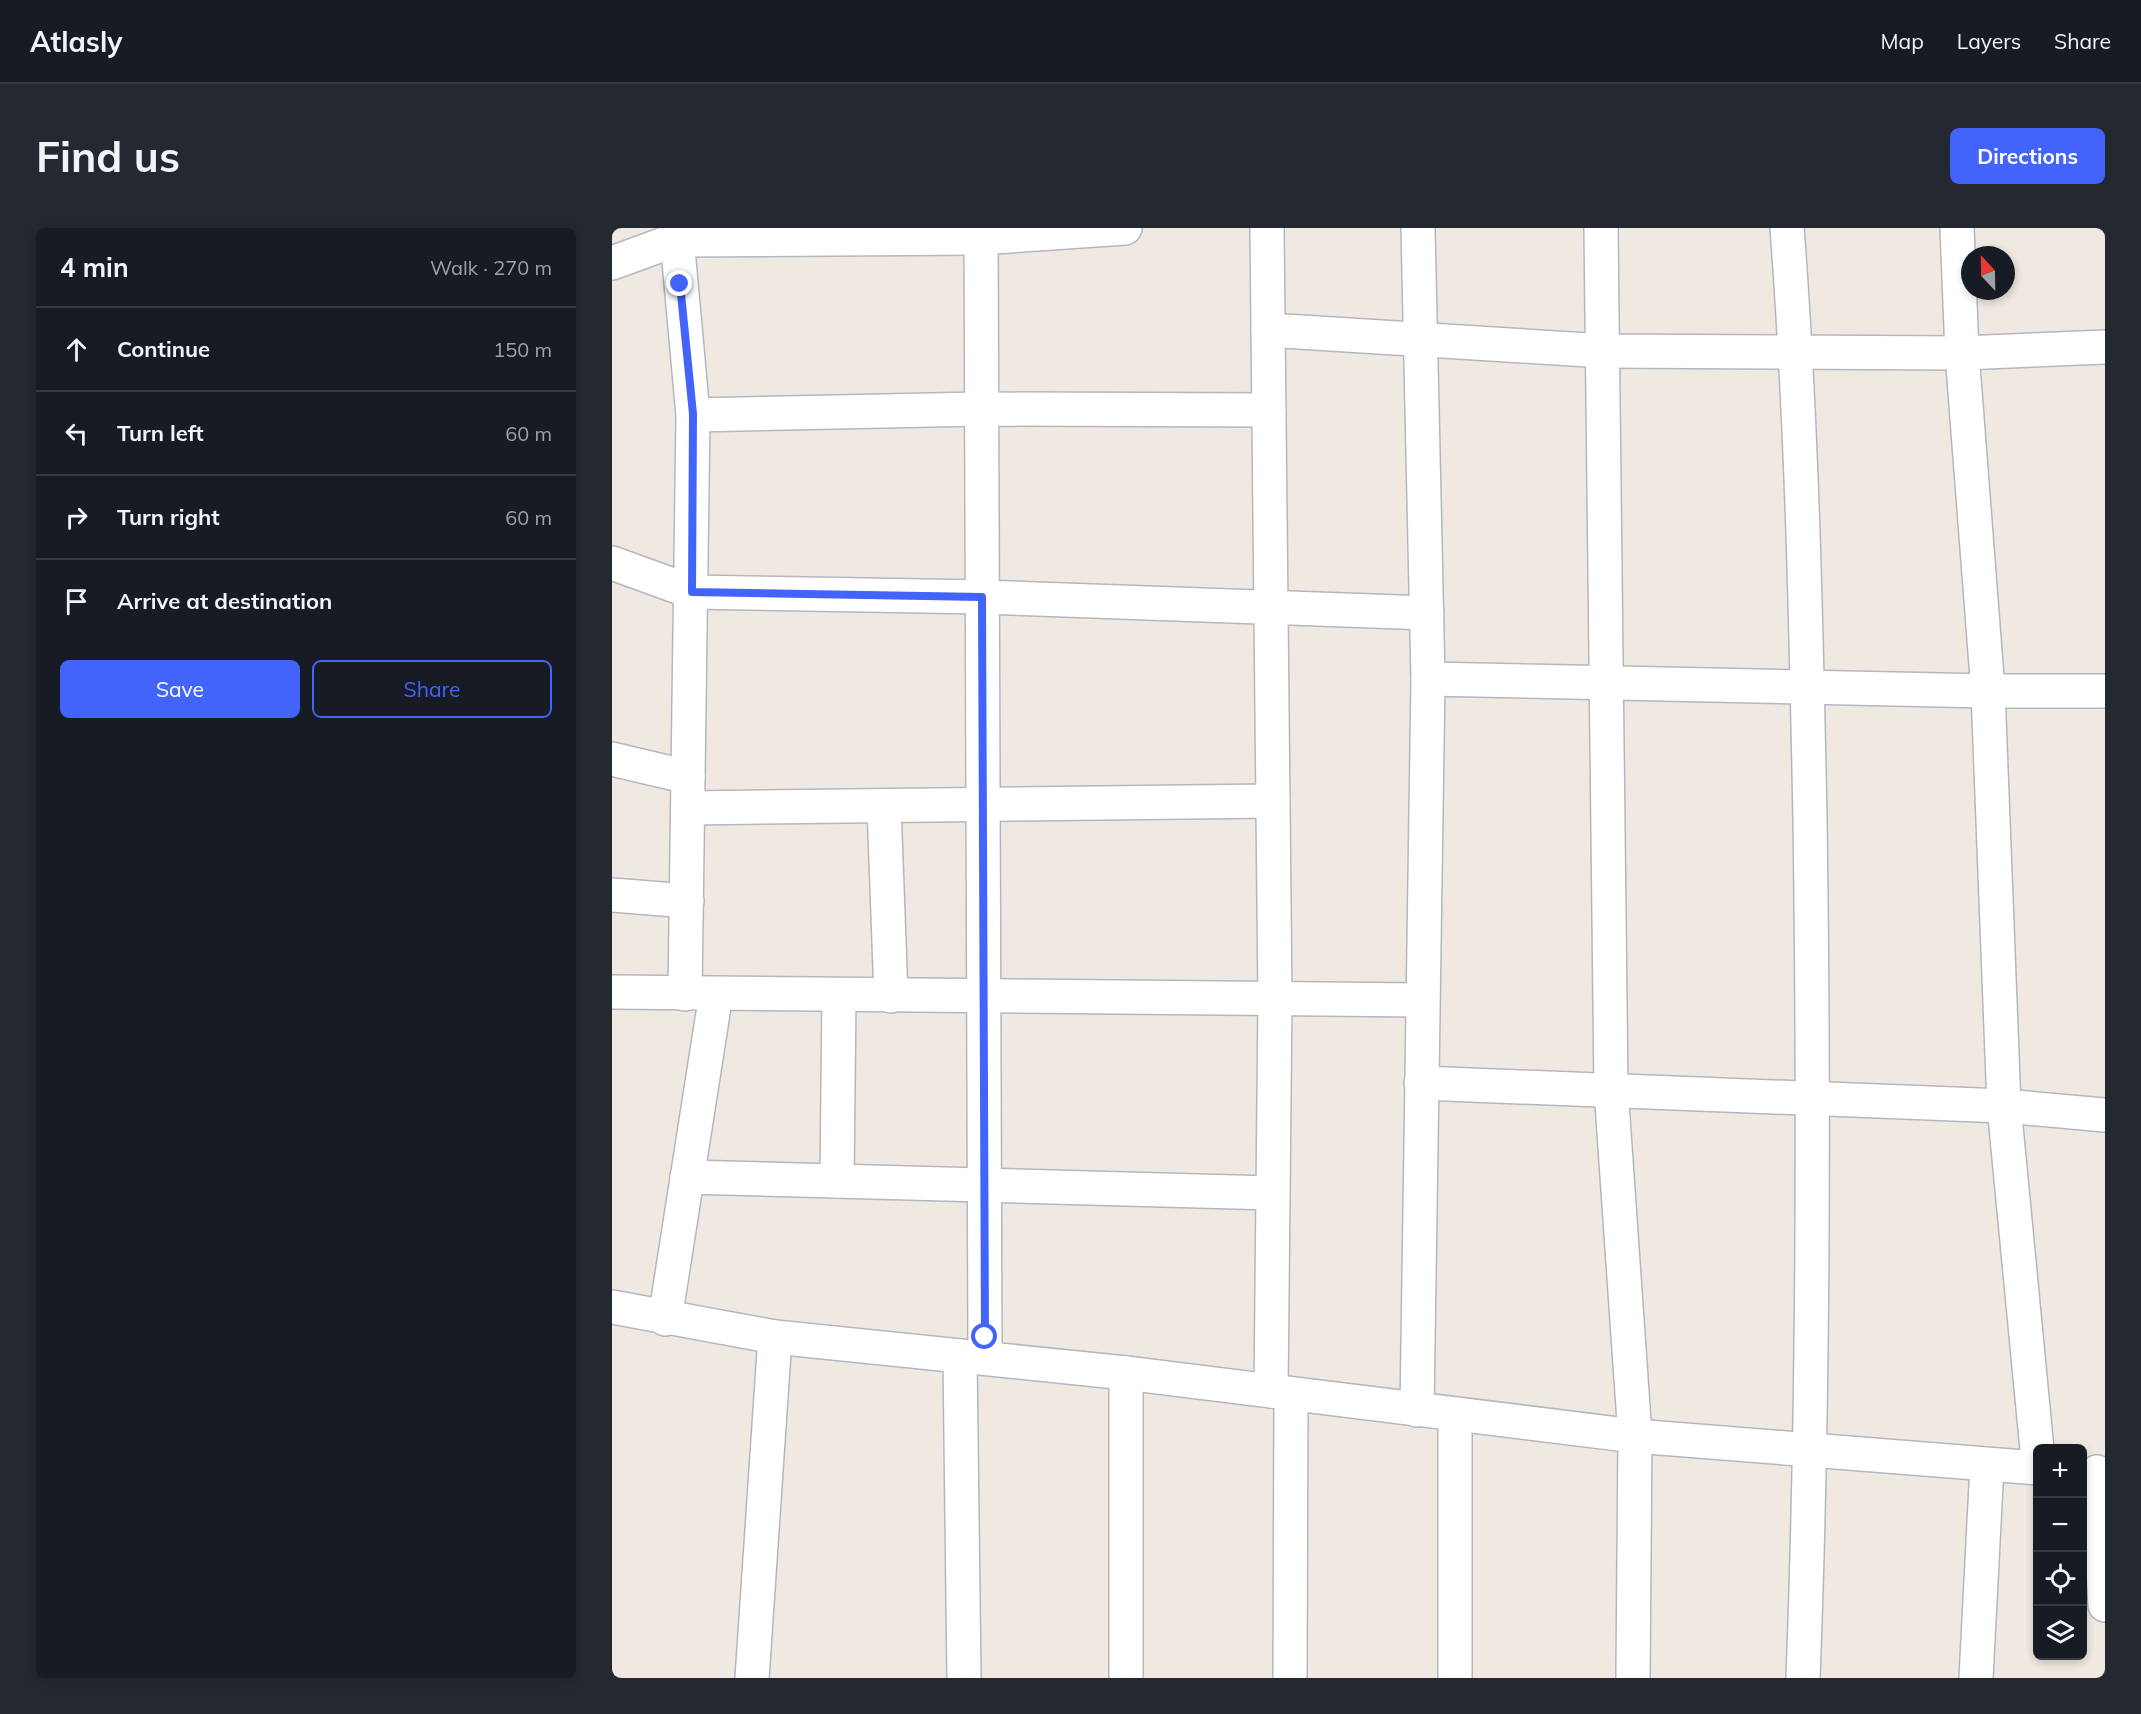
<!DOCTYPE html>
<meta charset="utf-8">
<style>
body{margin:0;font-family:Mulish,sans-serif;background:#242831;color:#f1f3f6}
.controls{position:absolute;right:18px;bottom:18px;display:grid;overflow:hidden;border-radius:9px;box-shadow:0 3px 9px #0003}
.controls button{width:54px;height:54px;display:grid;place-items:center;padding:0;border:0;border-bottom:2px solid #363941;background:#171b24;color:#f1f3f6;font:30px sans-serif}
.compass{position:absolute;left:1349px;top:18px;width:54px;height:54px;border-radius:50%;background:#171b24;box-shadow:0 3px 9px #0003;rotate:338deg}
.stop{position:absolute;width:18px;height:18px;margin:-14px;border:4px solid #4264fb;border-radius:50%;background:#fff}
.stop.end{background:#4264fb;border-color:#fff;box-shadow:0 2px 6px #0008}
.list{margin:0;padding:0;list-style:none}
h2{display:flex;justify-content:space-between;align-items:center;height:78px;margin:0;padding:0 24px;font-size:26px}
h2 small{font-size:20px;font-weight:400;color:#9ea1a6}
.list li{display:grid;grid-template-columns:39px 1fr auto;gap:18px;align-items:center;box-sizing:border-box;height:84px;padding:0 24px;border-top:2px solid #363941}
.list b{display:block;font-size:22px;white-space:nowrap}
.list em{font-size:20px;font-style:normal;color:#9ea1a6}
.actions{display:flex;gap:12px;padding:18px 24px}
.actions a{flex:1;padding:14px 0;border:2px solid #4264fb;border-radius:9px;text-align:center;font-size:21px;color:#4264fb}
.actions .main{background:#4264fb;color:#fff}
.icon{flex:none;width:33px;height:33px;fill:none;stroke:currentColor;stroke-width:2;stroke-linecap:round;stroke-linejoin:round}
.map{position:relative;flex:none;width:1493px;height:1450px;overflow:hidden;border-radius:9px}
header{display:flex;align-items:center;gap:36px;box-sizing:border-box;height:84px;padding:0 30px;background:#171b24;border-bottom:2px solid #363941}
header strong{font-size:28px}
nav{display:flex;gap:33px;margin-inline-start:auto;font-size:21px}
.intro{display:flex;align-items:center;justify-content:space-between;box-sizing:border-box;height:144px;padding:0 36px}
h1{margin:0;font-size:42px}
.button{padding:15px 27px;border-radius:9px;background:#4264fb;color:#fff;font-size:21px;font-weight:700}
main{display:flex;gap:36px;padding:0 36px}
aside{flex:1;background:#171b24;border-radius:9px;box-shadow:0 3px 9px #0003}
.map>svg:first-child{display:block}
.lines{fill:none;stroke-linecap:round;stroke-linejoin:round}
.street-casing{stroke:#b4b7c1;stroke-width:36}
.street{stroke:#fff;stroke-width:33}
.route{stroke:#4264fb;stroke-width:8}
</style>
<header>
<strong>Atlasly</strong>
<nav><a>Map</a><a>Layers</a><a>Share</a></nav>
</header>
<div class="intro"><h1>Find us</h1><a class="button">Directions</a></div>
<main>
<aside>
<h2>4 min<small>Walk · 270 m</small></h2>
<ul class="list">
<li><svg class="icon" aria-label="ahead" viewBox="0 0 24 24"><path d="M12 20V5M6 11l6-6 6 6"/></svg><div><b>Continue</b></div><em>150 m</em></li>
<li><svg class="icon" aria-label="left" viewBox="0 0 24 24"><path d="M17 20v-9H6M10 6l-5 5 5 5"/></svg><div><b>Turn left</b></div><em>60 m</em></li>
<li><svg class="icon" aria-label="right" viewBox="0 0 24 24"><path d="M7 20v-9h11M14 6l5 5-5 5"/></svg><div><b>Turn right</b></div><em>60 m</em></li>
<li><svg class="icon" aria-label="arrive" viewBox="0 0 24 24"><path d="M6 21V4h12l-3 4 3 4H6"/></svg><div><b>Arrive at destination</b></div></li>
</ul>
<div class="actions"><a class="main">Save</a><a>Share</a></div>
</aside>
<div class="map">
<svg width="1493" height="1450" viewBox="0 0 1493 1450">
<rect width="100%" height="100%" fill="#efe9e1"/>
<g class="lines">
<g class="street-casing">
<g id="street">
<polyline points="64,0 81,187 73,766"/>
<polyline points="369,0 373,1130"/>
<polyline points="655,0 663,771 659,1163"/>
<polyline points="989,0 999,861 1023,1208 1021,1450"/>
<path d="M1175 0C1190 196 1194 393 1198 590 1202 877 1202 1163 1191 1450"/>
<polyline points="1345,0 1350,125 1376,463 1392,878 1426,1232"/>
<polyline points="0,35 63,12 369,10 513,0"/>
<polyline points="656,102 992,123 1350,125 1493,119"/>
<polyline points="81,187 368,181 657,182"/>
<polyline points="0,335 80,364 370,369 815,385"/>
<polyline points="816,451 1376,463 1493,463"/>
<polyline points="0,531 76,549"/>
<polyline points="272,578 279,768"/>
<polyline points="76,580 661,573"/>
<polyline points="0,667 75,673"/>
<polyline points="0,764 810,772"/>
<polyline points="809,855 1392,878 1493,887"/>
<polyline points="75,949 661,965"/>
<polyline points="225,953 227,767"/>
<polyline points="0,1079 163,1109 514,1145 1023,1208 1426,1240"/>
<polyline points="53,1091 104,766"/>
<polyline points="348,1128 352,1450"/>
<polyline points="805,1182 816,451 806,0"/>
<polyline points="1485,1244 1493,1377"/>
<polyline points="140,1450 163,1109"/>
<polyline points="514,1450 514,1145"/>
<polyline points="678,1450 679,1166"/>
<polyline points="843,1450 843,1187"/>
<polyline points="1364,1450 1375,1237"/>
</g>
</g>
<use href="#street" class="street"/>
</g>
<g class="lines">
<polyline class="route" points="68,56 81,186 80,364 370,369 373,1109"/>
</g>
</svg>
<div class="controls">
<button>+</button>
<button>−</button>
<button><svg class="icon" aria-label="locate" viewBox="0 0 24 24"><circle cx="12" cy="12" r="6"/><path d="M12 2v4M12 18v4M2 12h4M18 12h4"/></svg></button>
<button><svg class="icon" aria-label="layers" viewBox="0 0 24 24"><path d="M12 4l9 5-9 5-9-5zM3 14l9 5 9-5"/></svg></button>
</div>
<svg class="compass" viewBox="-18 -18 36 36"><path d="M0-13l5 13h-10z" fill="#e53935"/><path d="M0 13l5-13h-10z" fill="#9ea1a6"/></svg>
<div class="stop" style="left:373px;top:1109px"></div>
<div class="stop end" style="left:68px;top:56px"></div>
</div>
</main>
